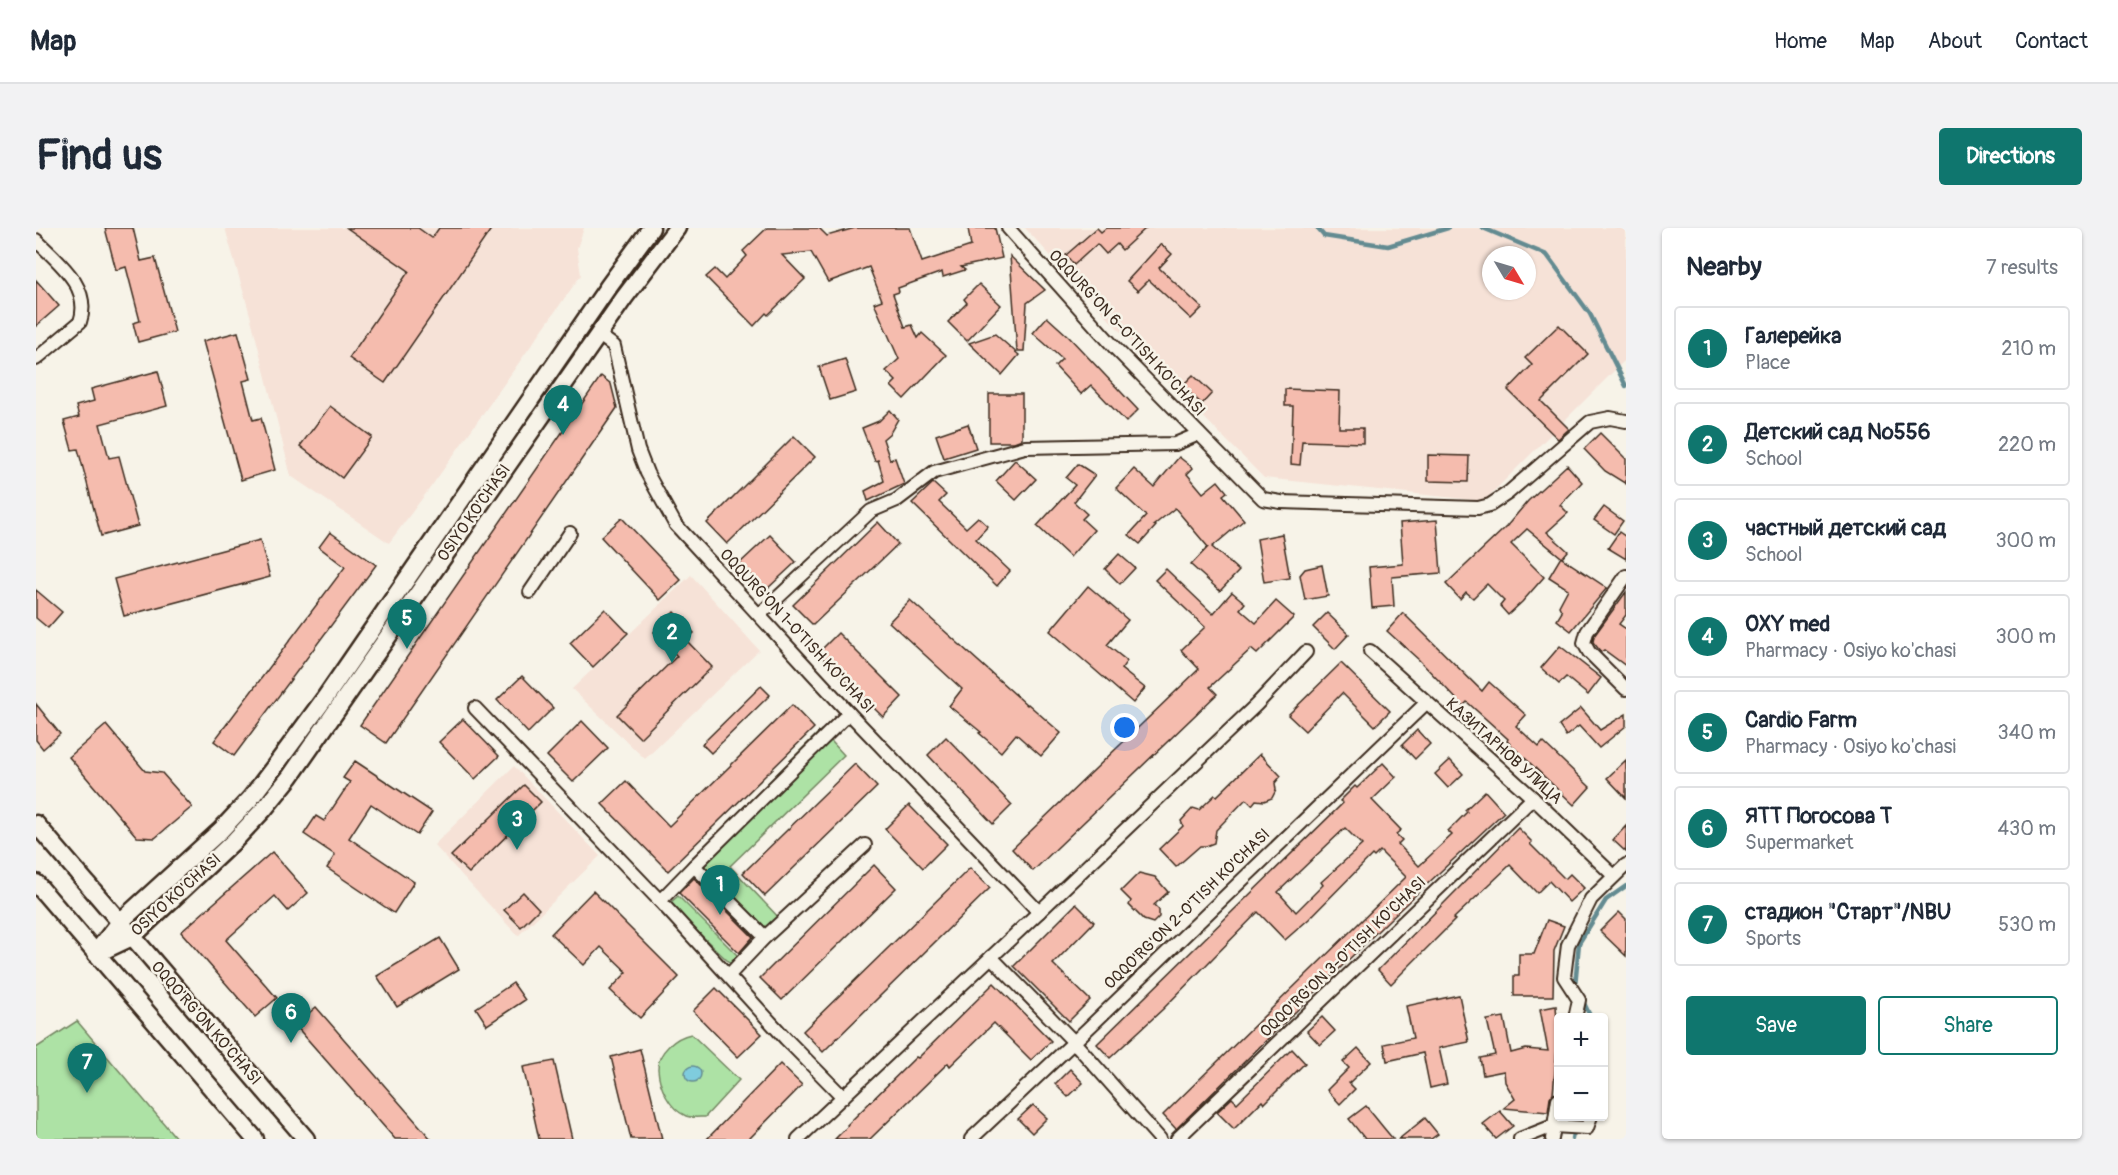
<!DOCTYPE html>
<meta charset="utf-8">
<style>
body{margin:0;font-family:Pangolin,sans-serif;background:#f2f2f3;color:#1f2937}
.controls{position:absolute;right:18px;bottom:18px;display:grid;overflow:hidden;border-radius:6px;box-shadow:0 2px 4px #0004}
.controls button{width:54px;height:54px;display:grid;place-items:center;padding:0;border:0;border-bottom:2px solid #e0e1e3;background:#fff;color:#1f2937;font:30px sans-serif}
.compass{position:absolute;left:1446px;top:18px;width:54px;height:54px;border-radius:50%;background:#fff;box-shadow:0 2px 4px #0004;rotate:128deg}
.you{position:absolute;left:1089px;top:500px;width:21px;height:21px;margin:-15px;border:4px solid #fff;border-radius:50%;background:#1a73e8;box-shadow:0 0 0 9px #1a73e833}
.badge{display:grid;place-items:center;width:39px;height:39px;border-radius:50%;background:#0f766e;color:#fff;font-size:20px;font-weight:700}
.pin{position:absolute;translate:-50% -50px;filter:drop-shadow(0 2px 3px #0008)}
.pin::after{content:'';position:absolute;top:32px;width:21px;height:18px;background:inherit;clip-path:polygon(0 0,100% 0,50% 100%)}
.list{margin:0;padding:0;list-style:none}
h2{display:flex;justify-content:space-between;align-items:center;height:78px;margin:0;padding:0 24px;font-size:26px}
h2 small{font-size:20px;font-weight:400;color:#747a83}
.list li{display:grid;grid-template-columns:39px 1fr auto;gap:18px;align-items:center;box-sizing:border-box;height:84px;margin:0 12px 12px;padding:0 12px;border:2px solid #e0e1e3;border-radius:6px}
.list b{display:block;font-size:22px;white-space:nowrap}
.list p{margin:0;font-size:20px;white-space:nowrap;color:#747a83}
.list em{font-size:20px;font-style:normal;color:#747a83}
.actions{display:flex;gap:12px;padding:18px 24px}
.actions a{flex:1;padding:14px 0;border:2px solid #0f766e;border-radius:6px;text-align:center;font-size:21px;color:#0f766e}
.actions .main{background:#0f766e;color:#fff}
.map{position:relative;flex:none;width:1590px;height:911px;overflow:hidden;border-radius:6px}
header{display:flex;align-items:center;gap:36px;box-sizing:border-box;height:84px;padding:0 30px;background:#fff;border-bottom:2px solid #e0e1e3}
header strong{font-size:28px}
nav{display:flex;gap:33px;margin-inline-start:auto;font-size:21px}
.intro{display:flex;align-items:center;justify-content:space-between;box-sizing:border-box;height:144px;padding:0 36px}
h1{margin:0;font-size:42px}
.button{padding:15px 27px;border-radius:6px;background:#0f766e;color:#fff;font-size:21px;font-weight:700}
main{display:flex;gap:36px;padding:0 36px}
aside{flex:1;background:#fff;border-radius:6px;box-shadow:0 2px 4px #0004}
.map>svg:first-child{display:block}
.built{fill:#f6e2d7;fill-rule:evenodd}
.green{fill:#ade2a5;stroke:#748662;stroke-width:1.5}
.water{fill:#7fccdd;stroke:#648b91;stroke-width:1.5}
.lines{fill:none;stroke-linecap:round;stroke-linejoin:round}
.stream{stroke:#648b91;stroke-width:4.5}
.building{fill:#f5bcae;stroke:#3b2a1e;stroke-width:1.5;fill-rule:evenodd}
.minor-casing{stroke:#3b2a1e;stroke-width:16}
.secondary-casing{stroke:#3b2a1e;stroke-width:21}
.minor{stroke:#f7f3e8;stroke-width:12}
.secondary{stroke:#f7f3e8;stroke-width:16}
.labels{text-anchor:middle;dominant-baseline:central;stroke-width:5;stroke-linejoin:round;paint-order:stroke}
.street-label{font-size:16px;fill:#3b2a1e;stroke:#f7f3e8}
</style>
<header>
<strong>Map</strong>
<nav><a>Home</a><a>Map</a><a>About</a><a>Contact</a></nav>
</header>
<div class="intro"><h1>Find us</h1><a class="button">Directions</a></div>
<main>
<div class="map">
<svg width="1590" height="911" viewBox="0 0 1590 911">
<rect width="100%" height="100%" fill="#f7f3e8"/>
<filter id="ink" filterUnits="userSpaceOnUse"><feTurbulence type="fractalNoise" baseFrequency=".0167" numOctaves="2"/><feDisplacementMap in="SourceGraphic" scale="12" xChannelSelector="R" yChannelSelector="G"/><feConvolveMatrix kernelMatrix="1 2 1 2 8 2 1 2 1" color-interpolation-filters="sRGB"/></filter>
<g filter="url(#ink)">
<g class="built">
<polygon points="189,0 548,0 541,20 545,47 397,256 353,315 255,248 214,87"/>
<path d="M989 0H1590V131L1448 273 1228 250 1106 127ZM1455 27H1491V63H1455Z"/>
<polygon points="655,347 723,422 609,531 536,461"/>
<polygon points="478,538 564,628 482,708 398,617"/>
</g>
<g class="green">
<polygon points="785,502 808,527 694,638 745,692 730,706 656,631"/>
<polygon points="642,668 703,729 696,737 633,676"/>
<polygon points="41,793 141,911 0,911 0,820"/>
<path d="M655 806 703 852 669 889C663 889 655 890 650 888 633 881 623 858 622 841 621 824 640 809 655 806Z"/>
</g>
<circle class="water" cx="657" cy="846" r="8"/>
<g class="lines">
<g class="stream">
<polyline points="1281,0 1288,8 1352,18 1412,0"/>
<polyline points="1447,0 1511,27 1554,86 1590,158"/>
<polyline points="1539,758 1543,715 1570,672 1590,658"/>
<polyline points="1547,773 1555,790"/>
<polyline points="1536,911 1540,888"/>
</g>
</g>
<g class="building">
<polygon points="69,0 97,0 105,33 119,30 139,104 102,114 97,95 104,93 90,39 80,42"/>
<polygon points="311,0 382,0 396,10 403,0 456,0 349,155 313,130 373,43"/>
<polygon points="731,0 783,0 791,8 819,0 874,0 886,34 935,18 932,0 959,0 966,30 925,39 929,42 907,49 906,44 862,60 863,64 857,66 869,99 876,97 882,110 886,105 910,127 868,171 855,158 860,153 850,143 863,131 838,75 846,72 833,39 792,54 775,24 746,27 769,51 732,87 730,85 718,98 670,49 679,41 689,51 711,28 707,23"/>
<polygon points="1061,0 1065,4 1070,0 1110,0 1086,22 1081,16 1070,26 1061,16 1038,37 1030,27"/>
<polygon points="1125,16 1136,26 1123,40 1166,80 1155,91 1113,52 1102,63 1091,53"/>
<polygon points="974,28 1009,62 991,75 988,123 981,123"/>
<polygon points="0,52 23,78 0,98"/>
<polygon points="943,56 965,77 931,113 912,94 931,75 928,71"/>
<polygon points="1011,89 1032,108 1102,182 1090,194 1055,157 1045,166 1019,138 1026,131 997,105"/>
<polygon points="1523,97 1552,126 1505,173 1533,201 1522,211 1472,162 1496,137 1489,130"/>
<polygon points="202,104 215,151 207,153 217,192 225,190 239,242 205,252 167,113"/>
<polygon points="959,106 983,127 966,147 933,115"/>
<polygon points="809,131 820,164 794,172 783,139"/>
<polygon points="122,143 131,178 64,196 73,230 83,228 102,298 65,308 42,221 36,222 28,193 43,189 40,178 58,173 55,161"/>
<polygon points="1157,147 1176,165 1166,176 1146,158"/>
<polygon points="565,148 575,156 581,180 350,515 324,497"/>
<polygon points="1249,161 1304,163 1303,200 1327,200 1327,215 1266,213 1264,237 1255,236 1257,178 1249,178"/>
<polygon points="953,166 986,166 986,211 978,214 953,214"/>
<polygon points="294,178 336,209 306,250 264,218"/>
<polygon points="854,182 862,191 854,205 847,211 854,232 859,230 868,256 832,273 829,263 848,253 842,232 839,233 826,200 843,193"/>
<polygon points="932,196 940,220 908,230 900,207"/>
<polygon points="1564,205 1590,231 1590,256 1569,243 1548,221"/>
<polygon points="758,208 779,229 691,316 671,295"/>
<polygon points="1392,227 1433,228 1432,254 1392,253"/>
<polygon points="1143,229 1157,240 1151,246 1167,265 1182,253 1191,264 1187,267 1208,292 1176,319 1203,343 1184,363 1155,337 1172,319 1139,280 1118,297 1120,298 1104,316 1093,307 1110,288 1080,260 1098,241 1118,259"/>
<polygon points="979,232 1000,251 980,272 960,253"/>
<polygon points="1042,236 1059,247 1038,274 1051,286 1046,291 1058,302 1034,329 1001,298 1039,257 1030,250"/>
<polygon points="1531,237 1546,254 1524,277 1532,285 1511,304 1532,323 1526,330 1571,360 1535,403 1521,392 1526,384 1523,378 1532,361 1513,349 1525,329 1491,301 1475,316 1508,349 1486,374 1472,387 1464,378 1468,373 1451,356 1437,370 1430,364 1424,371 1410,356 1470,299 1492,273"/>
<polygon points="897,255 910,267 903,274 930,300 942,289 952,298 940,311 974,343 961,358 876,275"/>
<polygon points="1568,279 1587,293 1578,306 1558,292"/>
<polygon points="586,290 645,352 624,372 565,309"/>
<polygon points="1401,292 1405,345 1356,349 1358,378 1336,380 1333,339 1367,336 1364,295"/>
<polygon points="842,294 862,316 777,397 757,377"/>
<polygon points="294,304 340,337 198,528 178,513 309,339 283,319"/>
<polygon points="1583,304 1590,309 1590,331 1572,320"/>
<polygon points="1246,306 1254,350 1228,354 1221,311"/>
<polygon points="734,307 760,334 730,362 704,335"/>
<polygon points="224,312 234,349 88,388 78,351"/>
<polygon points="1083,326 1099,340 1084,356 1069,341"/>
<polygon points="1286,337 1292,368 1269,372 1264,347 1269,341"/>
<polygon points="1130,341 1177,386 1196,364 1209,375 1204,381 1220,395 1240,373 1258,389 1221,426 1215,421 1174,459 1181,466 997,643 976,621 1163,441 1145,422 1169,399 1119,352"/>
<polygon points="1052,358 1092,392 1071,417 1091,433 1085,441 1109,460 1097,475 1014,403"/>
<polygon points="0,362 26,384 12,400 0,390"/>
<polygon points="1590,364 1590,387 1583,396 1590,401 1590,438 1568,422 1565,424 1557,414 1558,408"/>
<polygon points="874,372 991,477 992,476 1025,505 1005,528 980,506 965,524 943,505 945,504 913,478 926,461 853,394"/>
<polygon points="569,381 592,405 557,439 534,415"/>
<polygon points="638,384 658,405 650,412 676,439 604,510 581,487 641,428 618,404"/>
<polygon points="1291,385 1313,406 1299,421 1277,399"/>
<polygon points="1367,385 1446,463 1453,454 1490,487 1480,498 1503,519 1507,514 1554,559 1538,577 1471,513 1472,511 1431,474 1427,478 1383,432 1351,403"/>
<polygon points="802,405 866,469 847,489 782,425"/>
<polygon points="1524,418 1565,450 1552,467 1530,449 1523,456 1505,440"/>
<polygon points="1305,435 1354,483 1339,498 1306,465 1269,503 1252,487"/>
<polygon points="486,448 517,480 492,505 461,472"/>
<polygon points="725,458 734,467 675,525 666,516"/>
<polygon points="0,476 24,506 7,521 0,512"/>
<polygon points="756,477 778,500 632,643 566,576 590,553 633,598"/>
<polygon points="1545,480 1564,502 1590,486 1590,498 1563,520 1543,498 1530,508 1523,498"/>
<polygon points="427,491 463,528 439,551 403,514"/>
<polygon points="546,493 572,520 537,554 511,528"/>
<polygon points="70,497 109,543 126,545 156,579 119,610 101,609 33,529"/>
<polygon points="1381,502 1394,516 1379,531 1366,517"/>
<polygon points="910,509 976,577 957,596 892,527"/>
<polygon points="1224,526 1245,548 1239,555 1240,562 1236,570 1228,573 1220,572 1216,577 1210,571 1180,602 1178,615 1170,618 1164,618 1140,639 1123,621 1147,598 1145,593 1157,580 1163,582 1179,567 1181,568"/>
<polygon points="1414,532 1427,546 1412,560 1399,546"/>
<polygon points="1590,532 1590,570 1571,550"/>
<polygon points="319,533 396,584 381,607 335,576 313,610 378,654 358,685 291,640 299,627 268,606 280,588 288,593 314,554 307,550"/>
<path d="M1347 535 1360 549 1336 572 1365 602 1360 606 1366 612 1362 616 1383 638 1416 607 1412 603 1431 584 1429 582 1449 563 1468 584 1354 691 1140 901 1127 887 1370 649 1344 623 1338 629 1336 627 1273 691 1249 712 1222 684 1127 781 1074 830 1061 816 1307 575 1304 573 1319 558 1321 560ZM1309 600 1326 617 1285 654 1287 657 1260 684 1242 664Z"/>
<polygon points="819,536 841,559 729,668 707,645"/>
<polygon points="488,557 505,574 433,645 415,628"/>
<polygon points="873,577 911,616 887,640 849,601"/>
<polygon points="1590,598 1590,624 1577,612"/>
<polygon points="1482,600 1496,614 1494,616 1529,651 1534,646 1548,660 1533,674 1513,653 1501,665 1474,637 1417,691 1419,692 1355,756 1342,742"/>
<polygon points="236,624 272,665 252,683 239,668 190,712 241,770 219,789 145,704"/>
<polygon points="838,637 860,660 746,772 724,750"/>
<polygon points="934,640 954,660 787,824 767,803"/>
<polygon points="1103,645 1119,649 1132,664 1118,677 1123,682 1123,689 1117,695 1108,692 1093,677 1095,673 1085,663"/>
<polygon points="658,650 717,709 703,725 643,665"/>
<polygon points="557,663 643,749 604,790 574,762 591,744 565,719 548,737 515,706"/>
<polygon points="487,664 503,681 485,699 468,682"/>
<polygon points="1040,676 1058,694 1017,736 1054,772 1033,793 978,738"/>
<polygon points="1583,684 1590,691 1590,728 1564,703"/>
<polygon points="1511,692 1528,698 1518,723 1517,768 1478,768 1478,748 1483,748 1483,726 1498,726"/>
<polygon points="404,710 423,741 361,779 341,748"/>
<polygon points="477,755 489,772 451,797 440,780"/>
<polygon points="958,755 1015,813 995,832 958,795 914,838 912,835 834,911 799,911 812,898 811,897 880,829 882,830"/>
<polygon points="680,760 726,806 702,829 657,783"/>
<polygon points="1423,767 1433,814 1403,820 1411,856 1394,860 1387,825 1351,833 1348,816 1377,810 1370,778"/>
<polygon points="1520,778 1522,809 1517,866 1514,870 1512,884 1468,880 1479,871 1469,854 1468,843 1447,847 1444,830 1459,827 1451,792 1468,789 1475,825 1490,821 1512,823 1504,781"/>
<polygon points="280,779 395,911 359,911 259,797"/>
<polygon points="1286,789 1299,803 1284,817 1271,803"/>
<polygon points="1322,820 1335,834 1313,855 1319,861 1304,876 1291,862 1313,840 1307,834"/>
<polygon points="604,821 626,911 595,911 575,829"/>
<polygon points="1256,821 1269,835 1228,876 1226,873 1198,901 1181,884 1196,870 1201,875"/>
<polygon points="518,833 536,911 503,911 487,839"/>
<polygon points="744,836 766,857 713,911 671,911"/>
<polygon points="1034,841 1047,855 1032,869 1019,856"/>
<polygon points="997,877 1011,890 996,905 982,891"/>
<polygon points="1330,878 1347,899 1357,911 1329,911 1313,891"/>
<polygon points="1464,883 1477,898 1460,911 1447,896"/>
<polygon points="1389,890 1402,906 1395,911 1363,911"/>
</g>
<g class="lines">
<g class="minor-casing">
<g id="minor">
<polyline points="972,0 1079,120 1227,271 1245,274 1442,280 1454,277 1472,265 1554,194 1574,190 1590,193"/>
<path d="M0 12C22 34 56 59 44 94L0 131"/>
<polyline points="563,107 578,118 602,222 611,245 639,296 813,485 1003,684"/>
<polyline points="1590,348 1551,404 1548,415 1553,424 1590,461"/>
<polyline points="494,364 534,305"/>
<polyline points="723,387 835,283 861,272 898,244 989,219 1139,216 1163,206"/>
<polyline points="1334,423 1497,570 1578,648"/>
<polyline points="439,480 624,673 750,811 807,869"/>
<polyline points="658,638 813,485"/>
<polyline points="624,673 658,638 729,709 693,747"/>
<polyline points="729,709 829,617"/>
<polyline points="955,729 1038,814 1124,911"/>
<polyline points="1539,790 1543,772 1528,749 1532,717 1555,671 1590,637"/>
<polyline points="762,911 1003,684 1220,477 1270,424"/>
<polyline points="935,911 1038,814 1390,475"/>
<polyline points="1141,911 1497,570"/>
<polyline points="1484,911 1517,898 1551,900 1555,888"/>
<polyline points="1516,911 1522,872"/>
</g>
</g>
<g class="secondary-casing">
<g id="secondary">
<polyline points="0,596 270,911"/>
<polyline points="0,655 219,911"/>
<polyline points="62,722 84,694 185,602 214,571 239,538 289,470 572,59 615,0"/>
<polyline points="60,726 96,709 199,612 228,581 254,549 588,70 641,0"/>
</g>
</g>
<use href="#minor" class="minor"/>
<use href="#secondary" class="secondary"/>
</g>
</g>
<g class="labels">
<g class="street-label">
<text transform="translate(1091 105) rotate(47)">OQQURG'ON 6-O'TISH KO'CHASI</text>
<text transform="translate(438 285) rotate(-55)">OSIYO KO'CHASI</text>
<text transform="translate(761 403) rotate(47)">OQQURG'ON 1-O'TISH KO'CHASI</text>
<text transform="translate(1468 523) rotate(42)">КАЗИТАРНОВ УЛИЦА</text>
<text transform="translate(140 667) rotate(-42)">OSIYO KO'CHASI</text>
<text transform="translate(1151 681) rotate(-44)">OQQO'RG'ON 2-O'TISH KO'CHASI</text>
<text transform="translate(1307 729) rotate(-44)">OQQO'RG'ON 3-O'TISH KO'CHASI</text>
<text transform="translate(170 795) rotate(49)">OQQO'RG'ON KO'CHASI</text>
</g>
</g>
</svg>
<div class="controls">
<button>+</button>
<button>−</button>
</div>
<svg class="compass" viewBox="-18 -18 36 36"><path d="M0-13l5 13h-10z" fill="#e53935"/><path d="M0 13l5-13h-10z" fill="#747a83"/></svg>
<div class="you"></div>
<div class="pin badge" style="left:684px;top:687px">1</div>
<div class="pin badge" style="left:636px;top:435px">2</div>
<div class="pin badge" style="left:481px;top:622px">3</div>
<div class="pin badge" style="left:527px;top:207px">4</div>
<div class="pin badge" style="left:371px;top:421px">5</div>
<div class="pin badge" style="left:255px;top:815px">6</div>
<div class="pin badge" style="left:51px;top:865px">7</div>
</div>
<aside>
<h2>Nearby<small>7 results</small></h2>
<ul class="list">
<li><span class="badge">1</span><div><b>Галерейка</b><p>Place</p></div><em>210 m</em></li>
<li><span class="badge">2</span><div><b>Детский сад №556</b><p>School</p></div><em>220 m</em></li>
<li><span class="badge">3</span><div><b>частный детский сад</b><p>School</p></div><em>300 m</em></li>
<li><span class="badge">4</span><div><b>OXY med</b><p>Pharmacy · Osiyo ko'chasi</p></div><em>300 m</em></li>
<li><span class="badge">5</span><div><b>Cardio Farm</b><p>Pharmacy · Osiyo ko'chasi</p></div><em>340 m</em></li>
<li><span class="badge">6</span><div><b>ЯТТ Погосова Т</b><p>Supermarket</p></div><em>430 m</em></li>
<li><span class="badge">7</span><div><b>стадион &quot;Старт&quot;/NBU</b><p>Sports</p></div><em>530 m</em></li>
</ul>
<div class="actions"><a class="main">Save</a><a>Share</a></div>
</aside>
</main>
